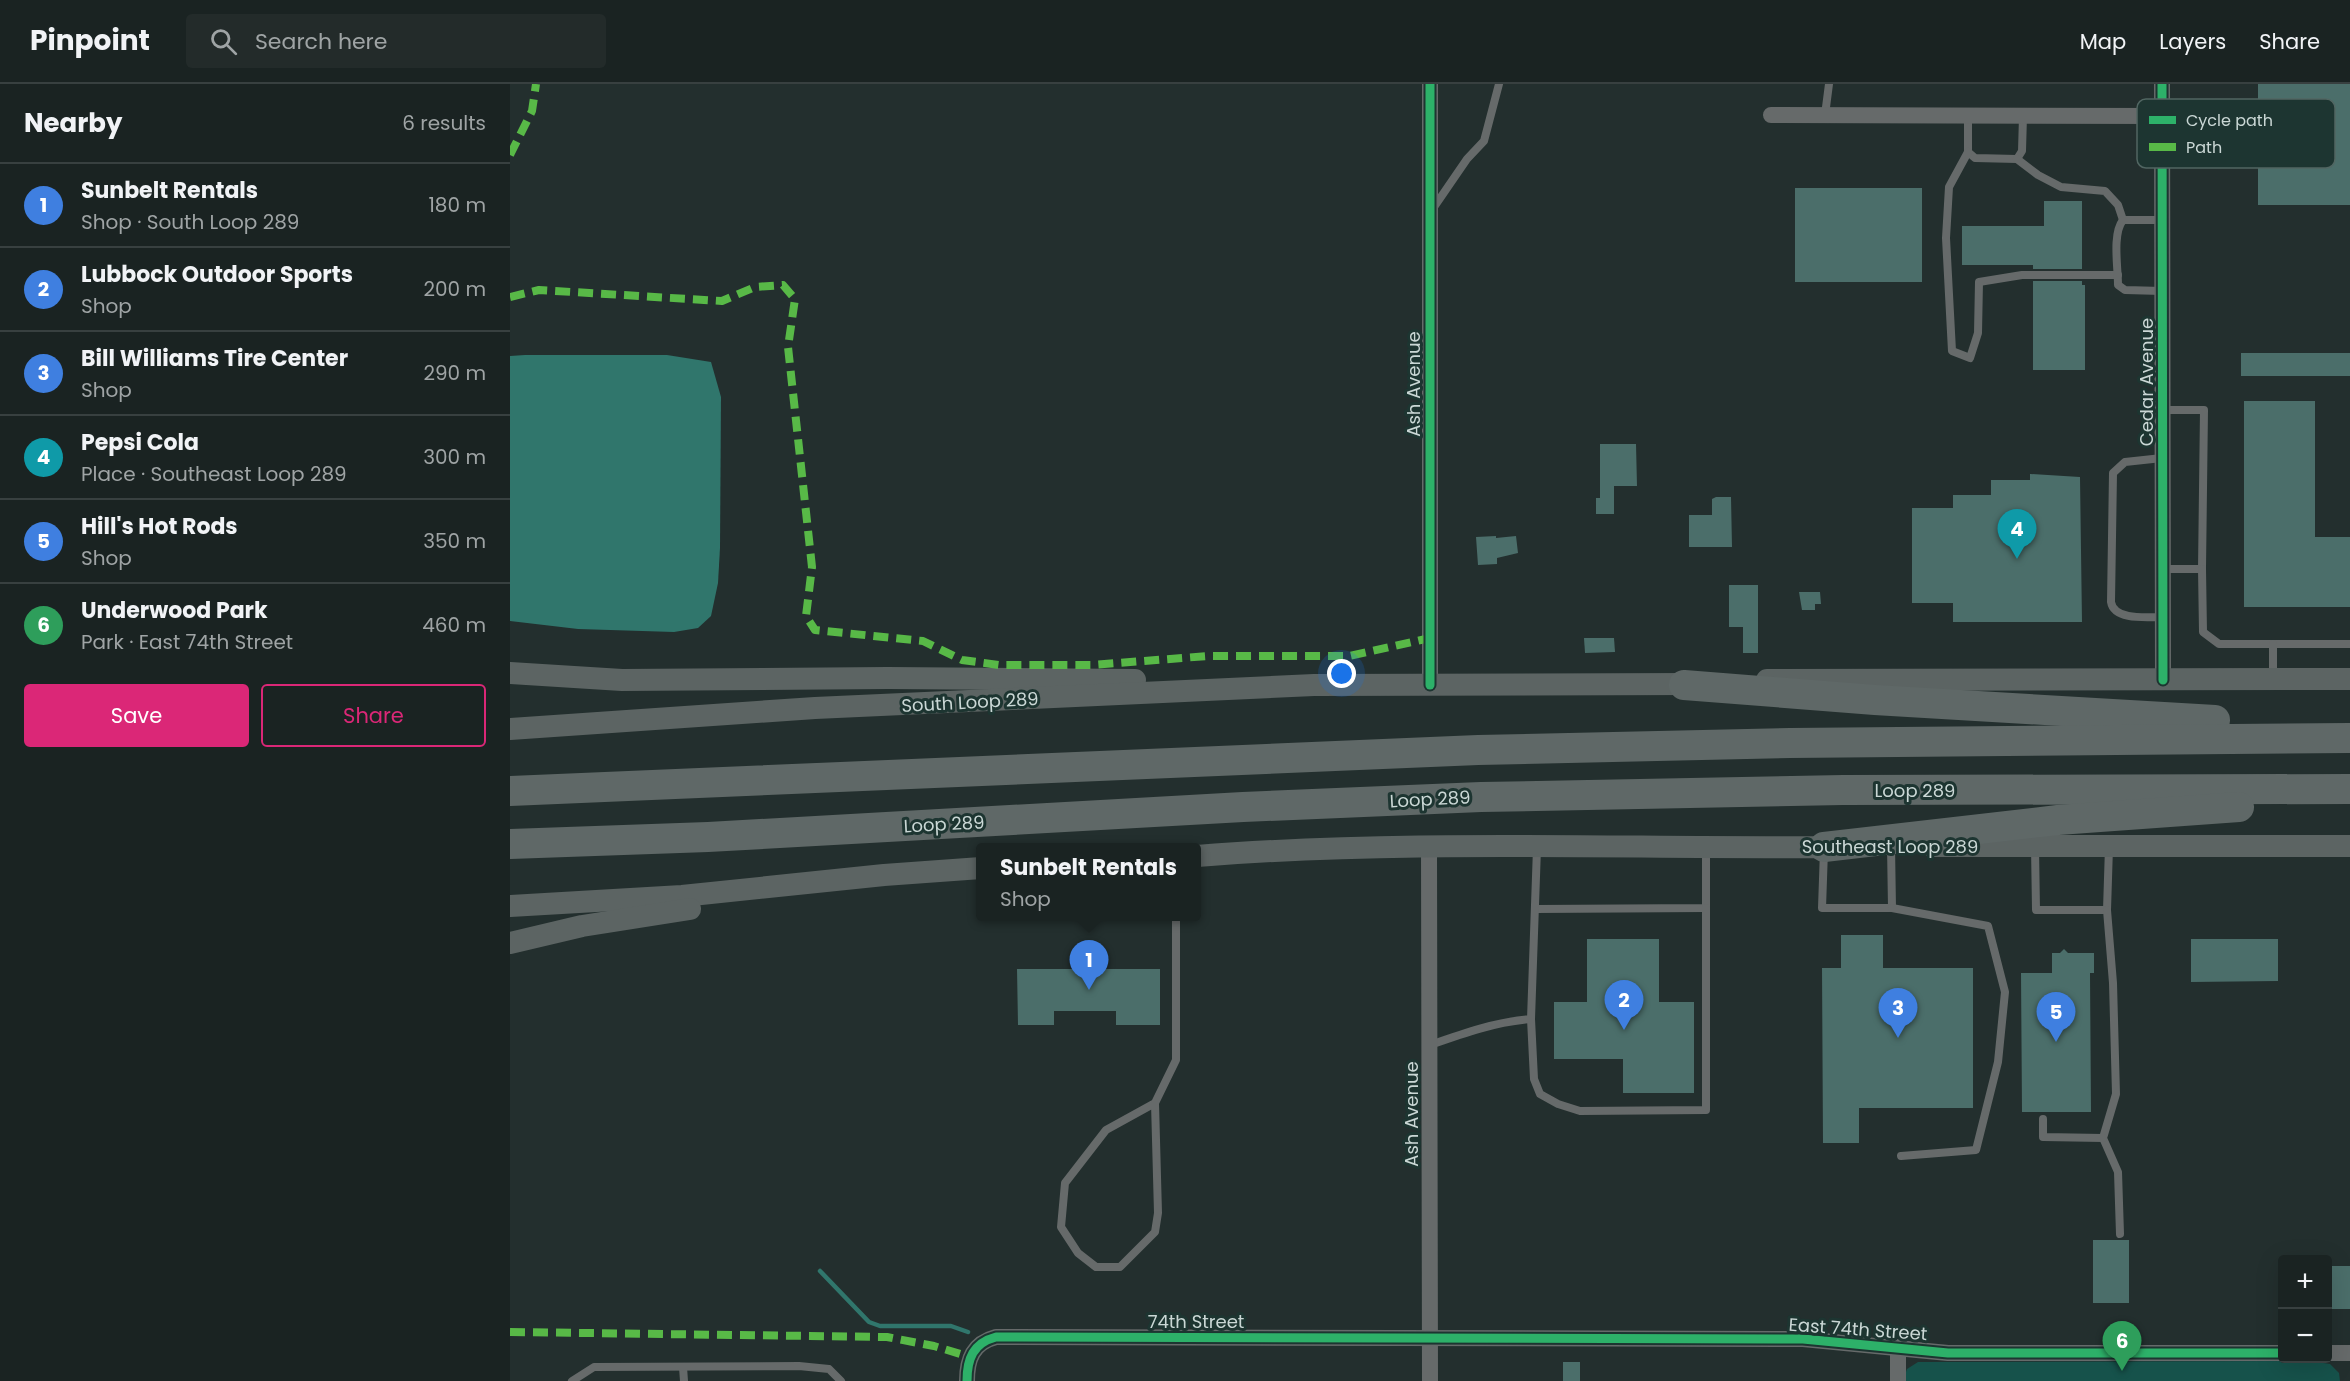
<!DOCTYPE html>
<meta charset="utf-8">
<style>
body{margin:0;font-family:Poppins,sans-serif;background:#232b2a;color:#f1f3f6}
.controls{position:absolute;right:18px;bottom:18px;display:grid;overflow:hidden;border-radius:6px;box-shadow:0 6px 24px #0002}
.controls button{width:54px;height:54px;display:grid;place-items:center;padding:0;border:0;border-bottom:2px solid #384040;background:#1a2322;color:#f1f3f6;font:30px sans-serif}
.you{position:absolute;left:832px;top:590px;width:21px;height:21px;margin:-15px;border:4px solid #fff;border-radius:50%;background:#1a73e8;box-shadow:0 0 0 9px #1a73e833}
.badge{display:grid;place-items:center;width:39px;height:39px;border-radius:50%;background:#db2777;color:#fff;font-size:20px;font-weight:700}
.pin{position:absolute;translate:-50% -50px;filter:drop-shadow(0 2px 3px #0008)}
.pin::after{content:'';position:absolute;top:32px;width:21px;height:18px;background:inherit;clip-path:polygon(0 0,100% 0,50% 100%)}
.popup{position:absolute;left:466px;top:759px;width:225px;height:78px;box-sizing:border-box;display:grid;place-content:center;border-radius:6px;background:#1a2322;filter:drop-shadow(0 2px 4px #0005);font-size:20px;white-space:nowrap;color:#9fa4a5}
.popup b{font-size:22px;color:#f1f3f6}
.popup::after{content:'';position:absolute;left:50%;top:100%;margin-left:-12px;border:12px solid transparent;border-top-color:#1a2322}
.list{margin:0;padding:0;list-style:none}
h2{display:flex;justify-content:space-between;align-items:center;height:78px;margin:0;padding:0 24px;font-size:26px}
h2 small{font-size:20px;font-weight:400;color:#9fa4a5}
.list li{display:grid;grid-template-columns:39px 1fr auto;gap:18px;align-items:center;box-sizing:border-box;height:84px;padding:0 24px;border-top:2px solid #384040}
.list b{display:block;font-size:22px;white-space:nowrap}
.list p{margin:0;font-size:20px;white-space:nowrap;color:#9fa4a5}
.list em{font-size:20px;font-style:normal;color:#9fa4a5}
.actions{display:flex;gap:12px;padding:18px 24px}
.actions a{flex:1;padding:14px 0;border:2px solid #db2777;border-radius:6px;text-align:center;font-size:21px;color:#db2777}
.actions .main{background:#db2777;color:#fff}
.icon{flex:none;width:33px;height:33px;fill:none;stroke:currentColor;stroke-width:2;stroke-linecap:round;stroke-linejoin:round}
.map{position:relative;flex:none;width:1840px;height:1297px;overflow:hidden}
header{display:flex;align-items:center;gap:36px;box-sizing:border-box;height:84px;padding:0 30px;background:#1a2322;border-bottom:2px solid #384040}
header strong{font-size:28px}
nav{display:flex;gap:33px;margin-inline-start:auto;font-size:21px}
.search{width:420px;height:54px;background:#232b2a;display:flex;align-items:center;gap:15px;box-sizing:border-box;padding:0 21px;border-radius:6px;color:#9fa4a5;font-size:22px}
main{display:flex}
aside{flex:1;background:#1a2322}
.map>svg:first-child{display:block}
.green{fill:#16524b}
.water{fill:#30766c}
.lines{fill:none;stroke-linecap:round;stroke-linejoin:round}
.stream{stroke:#30766c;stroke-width:4.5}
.building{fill:#4b6e6a}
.service{stroke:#666a6a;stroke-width:8}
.minor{stroke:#666a6a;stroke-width:16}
.secondary{stroke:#5c6463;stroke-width:22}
.motorway{stroke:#5f6867;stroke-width:30}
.quiet{stroke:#58b947;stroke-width:8;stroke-dasharray:15 8;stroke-linecap:butt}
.cycleway-casing{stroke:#1d3531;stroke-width:13}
.cycleway{stroke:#2db169;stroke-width:9}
.labels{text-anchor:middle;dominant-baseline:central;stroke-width:6;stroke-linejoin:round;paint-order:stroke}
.street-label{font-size:18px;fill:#cad7d5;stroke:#1d3531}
.key{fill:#1d3531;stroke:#516662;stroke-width:1.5}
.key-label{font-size:16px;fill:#cad7d5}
</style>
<header>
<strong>Pinpoint</strong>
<div class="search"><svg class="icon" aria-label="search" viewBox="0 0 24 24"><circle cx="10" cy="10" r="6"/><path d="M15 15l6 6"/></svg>Search here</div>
<nav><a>Map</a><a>Layers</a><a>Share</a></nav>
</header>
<main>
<aside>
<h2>Nearby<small>6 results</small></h2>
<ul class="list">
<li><span class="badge" style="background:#3f7fe0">1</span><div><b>Sunbelt Rentals</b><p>Shop · South Loop 289</p></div><em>180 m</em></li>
<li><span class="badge" style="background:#3f7fe0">2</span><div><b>Lubbock Outdoor Sports</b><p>Shop</p></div><em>200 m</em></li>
<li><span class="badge" style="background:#3f7fe0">3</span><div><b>Bill Williams Tire Center</b><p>Shop</p></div><em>290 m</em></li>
<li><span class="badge" style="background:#0f9aa8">4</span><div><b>Pepsi Cola</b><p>Place · Southeast Loop 289</p></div><em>300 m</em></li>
<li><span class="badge" style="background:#3f7fe0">5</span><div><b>Hill's Hot Rods</b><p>Shop</p></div><em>350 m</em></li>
<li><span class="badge" style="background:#2e9e5b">6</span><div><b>Underwood Park</b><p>Park · East 74th Street</p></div><em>460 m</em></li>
</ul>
<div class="actions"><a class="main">Save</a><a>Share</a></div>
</aside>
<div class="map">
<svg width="1840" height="1297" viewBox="0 0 1840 1297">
<rect width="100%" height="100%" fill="#232f2e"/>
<polygon class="green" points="1800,1277 1820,1280 1829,1289 1830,1297 1393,1297 1397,1285 1408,1278"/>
<polygon class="water" points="15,271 157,271 201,278 211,313 210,464 208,499 201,532 188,544 164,548 68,545 0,537 0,272"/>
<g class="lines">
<polyline class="stream" points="310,1187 359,1238 370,1242 441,1242 458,1248"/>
</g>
<g class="building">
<rect x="1748" y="0" width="92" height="121"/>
<rect x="1285" y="104" width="127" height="94"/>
<polygon points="1534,117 1572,117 1572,185 1523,185 1523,181 1452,181 1452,142 1534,142"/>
<polygon points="1523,197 1572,197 1572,201 1575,201 1575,286 1523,286"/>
<rect x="1731" y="269" width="109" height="23"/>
<polygon points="1734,317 1805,317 1805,453 1840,453 1840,523 1734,523"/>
<polygon points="1090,360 1126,360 1127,402 1104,402 1104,430 1086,430 1086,414 1090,414"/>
<polygon points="1520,390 1570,393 1572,538 1443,538 1443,519 1402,519 1402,424 1443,424 1443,411 1481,411 1481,396 1520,396"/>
<polygon points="1206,413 1221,413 1222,463 1179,463 1179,431 1202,431 1202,415"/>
<polygon points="986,452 986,454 1006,452 1008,469 987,474 987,480 968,481 966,453"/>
<polygon points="1219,501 1248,501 1248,569 1233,569 1233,543 1219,543"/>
<polygon points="1289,508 1310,508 1311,520 1305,520 1305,526 1292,526"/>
<polygon points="1074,554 1104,554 1105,568 1075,569"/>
<polygon points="1331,851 1373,851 1373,884 1463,884 1463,1024 1349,1024 1349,1059 1313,1059 1312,884 1331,884"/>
<polygon points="1077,855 1149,855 1149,918 1184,918 1184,1009 1113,1009 1113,975 1044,975 1044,918 1077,918"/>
<polygon points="1681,855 1768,855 1768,897 1681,898"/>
<polygon points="1554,865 1558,869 1584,869 1584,889 1580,889 1581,1028 1512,1028 1511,889 1542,889 1542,869 1550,869"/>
<polygon points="507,885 650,885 650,941 606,941 606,927 544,927 544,941 508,941"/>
<rect x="1583" y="1156" width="36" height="63"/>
<rect x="1818" y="1182" width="22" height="43"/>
<rect x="1053" y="1278" width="17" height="19"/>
</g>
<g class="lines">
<g class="service">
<polyline points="1315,31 1319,0"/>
<polyline points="1458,32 1458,68 1465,74 1507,75 1512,67 1513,32"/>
<polyline points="1458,68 1439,103 1436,154 1442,267 1460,274 1468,249 1469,198 1512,191 1608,191"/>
<polyline points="1507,75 1528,91 1551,103 1595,107 1608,121 1613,136"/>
<polyline points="922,126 957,75 974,57 989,0"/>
<path d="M1652 136H1613C1602 150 1608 183 1608 201L1615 206 1652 207"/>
<polyline points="1652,326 1694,326 1692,485 1652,485"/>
<path d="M1652 374 1615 378 1603 389 1601 518C1604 537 1638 533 1653 533"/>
<polyline points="1692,485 1693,548 1709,560 1840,560"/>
<polyline points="1763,560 1763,594"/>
<polyline points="1525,763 1526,826 1597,826 1599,763"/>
<polyline points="1314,766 1312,824 1382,824 1381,762"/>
<polyline points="1382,824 1478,842 1495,908 1488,978 1466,1066 1391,1072"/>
<polyline points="1025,825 1196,824 1196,765"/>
<polyline points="1597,826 1603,899 1606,1010 1593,1054 1608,1088 1610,1150"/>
<polyline points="1021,935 1024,995 1030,1010 1048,1020 1070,1027 1196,1026 1196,824"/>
<path d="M920 961C954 949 985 938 1021 935L1027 764"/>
<polyline points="645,1019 596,1046 555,1099 551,1143 568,1169 586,1183 610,1183 645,1148 648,1129 645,1019 666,976 666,832"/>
<polyline points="1533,1035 1533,1053 1593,1054"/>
<polyline points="173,1283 174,1297"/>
<polyline points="62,1297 84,1283 289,1282 319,1285 331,1297"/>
</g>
<g class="minor">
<polyline points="920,0 920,601"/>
<polyline points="1652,0 1653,596"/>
<polyline points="1261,31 1652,32"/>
<polyline points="919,763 920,1297"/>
<polyline points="1818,1269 1840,1269"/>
<path d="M457 1297C457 1275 463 1259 486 1253L1293 1255 1438 1269H1772"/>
<polyline points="1388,1297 1388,1263"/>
</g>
<g class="secondary">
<polyline points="0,589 112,596 378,594 625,596"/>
<polyline points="1257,596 1840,595"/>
<polyline points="0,645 305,624 804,601 1188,600"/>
<polyline points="1422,762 1840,762"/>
<path d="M687 772C900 755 1115 765 1329 763"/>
<polyline points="0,822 172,812 374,791 471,784"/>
<polyline points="0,859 72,842 180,825"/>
</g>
<g class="motorway">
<polyline points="1174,601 1365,616 1705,636"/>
<polyline points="0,707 968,666 1280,659 1840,654"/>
<polyline points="0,760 198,753 733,723 971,713 1333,706 1840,705"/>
<polyline points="1314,763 1548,736 1729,723"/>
</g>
<g class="quiet">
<polyline points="0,71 22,27 26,0"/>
<polyline points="0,213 29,206 212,217 245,203 273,201 285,215 278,263 302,483 296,532 305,546 413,557 452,576 489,581 581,581 698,572 839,572 920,554"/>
<polyline points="0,1248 377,1253 424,1262 460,1273"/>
</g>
<g class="cycleway-casing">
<g id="cycleway">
<polyline points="920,0 920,601"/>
<polyline points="1652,0 1653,596"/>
<path d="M457 1297C457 1275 463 1259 486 1253L1293 1255 1438 1269H1772"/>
</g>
</g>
<use href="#cycleway" class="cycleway"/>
</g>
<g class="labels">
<g class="street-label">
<text transform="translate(1636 298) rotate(-90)">Cedar Avenue</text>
<text transform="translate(903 300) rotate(-90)">Ash Avenue</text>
<text transform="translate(460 618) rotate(-3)">South Loop 289</text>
<text x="1405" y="706">Loop 289</text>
<text transform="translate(920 715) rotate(-3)">Loop 289</text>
<text transform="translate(434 740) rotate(-3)">Loop 289</text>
<text x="1380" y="762">Southeast Loop 289</text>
<text transform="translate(901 1030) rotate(-90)">Ash Avenue</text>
<text x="686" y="1237">74th Street</text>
<text transform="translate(1348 1245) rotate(4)">East 74th Street</text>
</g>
</g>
<rect x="1627" y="15" width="198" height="69" rx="9" class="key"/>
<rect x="1639" y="32" width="27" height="8" fill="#2db169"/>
<rect x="1639" y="59" width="27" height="8" fill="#58b947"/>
<g class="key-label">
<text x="1676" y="42">Cycle path</text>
<text x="1676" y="69">Path</text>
</g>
</svg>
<div class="controls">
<button>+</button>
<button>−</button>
</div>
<div class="you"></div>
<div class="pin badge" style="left:579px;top:906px;background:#3f7fe0">1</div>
<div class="popup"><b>Sunbelt Rentals</b>Shop</div>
<div class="pin badge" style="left:1114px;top:946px;background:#3f7fe0">2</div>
<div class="pin badge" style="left:1388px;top:954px;background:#3f7fe0">3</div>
<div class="pin badge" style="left:1507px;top:475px;background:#0f9aa8">4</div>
<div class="pin badge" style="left:1546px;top:958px;background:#3f7fe0">5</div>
<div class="pin badge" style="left:1612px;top:1287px;background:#2e9e5b">6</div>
</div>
</main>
